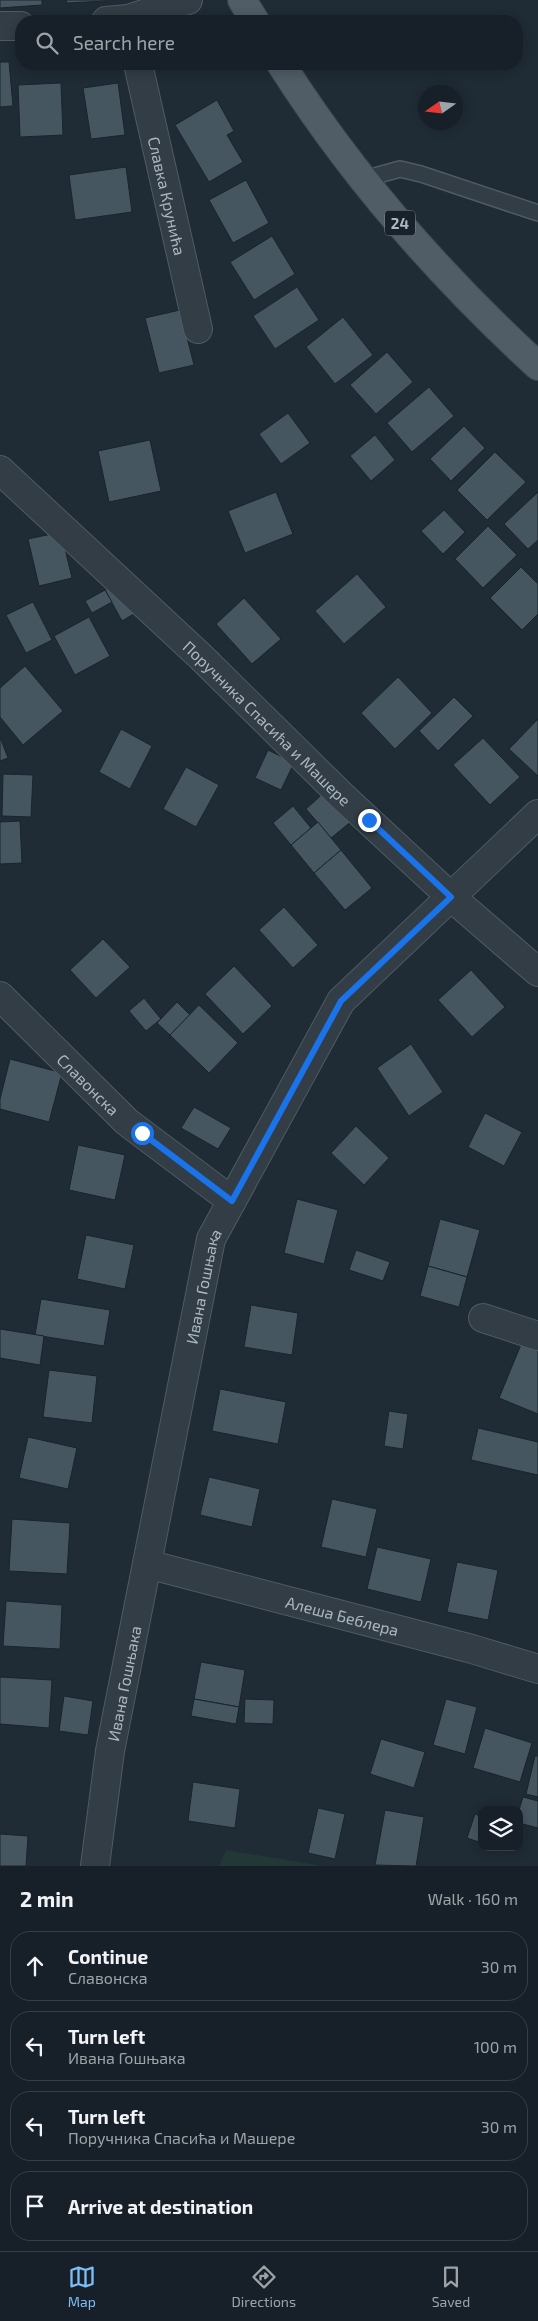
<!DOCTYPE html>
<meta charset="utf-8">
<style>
body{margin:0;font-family:"Exo 2",sans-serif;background:#202830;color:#f1f3f6}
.controls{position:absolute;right:15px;bottom:15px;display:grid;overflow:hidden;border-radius:10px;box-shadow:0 2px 12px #0003}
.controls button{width:45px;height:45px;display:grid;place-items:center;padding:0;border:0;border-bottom:1px solid #363e45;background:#172028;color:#f1f3f6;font:25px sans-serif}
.compass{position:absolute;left:418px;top:85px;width:45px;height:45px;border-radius:50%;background:#172028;box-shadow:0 2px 12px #0003;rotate:256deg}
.stop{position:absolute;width:15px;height:15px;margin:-11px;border:4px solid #1a73e8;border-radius:50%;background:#fff}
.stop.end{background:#1a73e8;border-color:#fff;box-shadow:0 1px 5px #0008}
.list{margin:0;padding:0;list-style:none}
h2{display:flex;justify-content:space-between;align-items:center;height:65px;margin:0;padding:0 20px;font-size:21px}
h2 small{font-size:16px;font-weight:400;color:#9ea3a8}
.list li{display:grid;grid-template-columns:32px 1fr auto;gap:15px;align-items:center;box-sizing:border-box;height:70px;margin:0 10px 10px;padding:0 10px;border:1px solid #363e45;border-radius:20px}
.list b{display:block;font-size:19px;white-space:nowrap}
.list p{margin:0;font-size:16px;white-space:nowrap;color:#9ea3a8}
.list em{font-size:16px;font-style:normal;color:#9ea3a8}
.icon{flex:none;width:28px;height:28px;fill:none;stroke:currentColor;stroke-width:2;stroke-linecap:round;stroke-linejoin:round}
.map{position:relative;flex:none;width:538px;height:1866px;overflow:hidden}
.search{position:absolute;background:#172028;box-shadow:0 2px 12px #0003;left:15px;right:15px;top:15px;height:55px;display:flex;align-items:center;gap:12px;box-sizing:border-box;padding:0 18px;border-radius:20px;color:#9ea3a8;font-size:19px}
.sheet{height:385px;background:#172028}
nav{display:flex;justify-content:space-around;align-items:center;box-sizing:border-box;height:70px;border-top:1px solid #363e45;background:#172028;font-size:14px;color:#9ea3a8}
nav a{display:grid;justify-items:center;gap:2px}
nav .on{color:#7cbef7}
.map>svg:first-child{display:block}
.green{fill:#213836}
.building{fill:#465661;stroke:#1a242c}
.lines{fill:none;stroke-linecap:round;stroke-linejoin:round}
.lane-casing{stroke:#4f5b64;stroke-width:18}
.street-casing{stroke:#4f5b64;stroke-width:30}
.primary-casing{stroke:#3b464f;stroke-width:30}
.lane{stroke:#323d45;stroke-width:15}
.street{stroke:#323d45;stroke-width:28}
.primary{stroke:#505c66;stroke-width:28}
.route{stroke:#1a73e8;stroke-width:6}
.labels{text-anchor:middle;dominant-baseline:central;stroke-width:4.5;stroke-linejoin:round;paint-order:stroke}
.shield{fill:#18222a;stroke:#7f8b95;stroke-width:1}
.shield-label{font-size:15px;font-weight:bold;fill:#abb8c3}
.street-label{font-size:16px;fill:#abb8c3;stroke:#18222a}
</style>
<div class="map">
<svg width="538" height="1866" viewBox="0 0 538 1866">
<rect width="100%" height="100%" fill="#1f2b35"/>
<polygon class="green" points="226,1850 317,1865 317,1866 219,1866"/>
<g class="building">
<polygon points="0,0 42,0 42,5 0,8"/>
<polygon points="66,0 106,0 106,1 67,3"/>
<polygon points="0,62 9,62 13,106 0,107"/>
<polygon points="61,83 63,135 20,137 18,85"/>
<polygon points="118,83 125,135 91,139 83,88"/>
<polygon points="217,100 234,131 227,135 243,162 209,182 175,125"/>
<polygon points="126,167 132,212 75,220 69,175"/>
<polygon points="246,180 269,223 233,243 209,200"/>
<polygon points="272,236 295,274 254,300 230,262"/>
<polygon points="297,287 319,320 275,349 253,316"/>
<polygon points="180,310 194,365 159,373 145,318"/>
<polygon points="343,317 373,355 335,384 306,347"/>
<polygon points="387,352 413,382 376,414 350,385"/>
<polygon points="429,387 454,416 412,452 387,423"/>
<polygon points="288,413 310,443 281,464 259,434"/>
<polygon points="464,426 485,448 451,481 430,459"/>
<polygon points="375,435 395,460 371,481 350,456"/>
<polygon points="150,440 161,491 109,502 98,451"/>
<polygon points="495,452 526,482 487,520 457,490"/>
<polygon points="276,492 293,534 245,553 228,511"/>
<polygon points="538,492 538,540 528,549 504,524"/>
<polygon points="444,510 465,532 443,554 421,531"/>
<polygon points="488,526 517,555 483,588 455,559"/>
<polygon points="61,532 72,578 39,586 28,539"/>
<polygon points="521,567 538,584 538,614 522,630 490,598"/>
<polygon points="357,574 386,607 344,644 315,611"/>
<polygon points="119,582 137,612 122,621 105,590"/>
<polygon points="105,590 112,602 92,613 85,601"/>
<polygon points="244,598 281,639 252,664 216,624"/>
<polygon points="33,602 52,640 26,653 6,615"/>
<polygon points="89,617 110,656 75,675 54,636"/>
<polygon points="25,666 63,711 23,745 0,717 0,688"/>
<polygon points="398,677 432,713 395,749 361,713"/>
<polygon points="454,697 473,716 438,751 419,731"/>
<polygon points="538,719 538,776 509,749"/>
<polygon points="121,729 152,746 130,789 99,772"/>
<polygon points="0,737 8,758 0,761"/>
<polygon points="483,738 520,777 490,805 453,765"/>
<polygon points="268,750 294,763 281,790 255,778"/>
<polygon points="186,767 219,785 196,827 163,809"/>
<polygon points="3,774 33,775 31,817 2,816"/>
<polygon points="327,790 353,820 331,838 306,809"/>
<polygon points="293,806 311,828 291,845 273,823"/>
<polygon points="20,821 22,863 0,864 0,822"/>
<polygon points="318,822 341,850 314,873 291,845"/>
<polygon points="341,850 372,888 345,910 314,873"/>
<polygon points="284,907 318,945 293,968 259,930"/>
<polygon points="103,939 130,967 96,998 70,970"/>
<polygon points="234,966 272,1006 243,1034 205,994"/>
<polygon points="471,970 505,1007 472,1037 438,1000"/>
<polygon points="144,998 161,1019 146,1031 129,1011"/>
<polygon points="177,1002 190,1015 170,1035 157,1023"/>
<polygon points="199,1005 238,1043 209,1073 170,1035"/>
<polygon points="411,1044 443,1092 409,1116 377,1068"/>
<polygon points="10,1059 62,1073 49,1122 0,1109 0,1099"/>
<polygon points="194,1107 231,1128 218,1149 181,1128"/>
<polygon points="485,1113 522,1132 504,1166 468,1147"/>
<polygon points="356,1126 389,1158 364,1185 331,1153"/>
<polygon points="78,1145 125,1155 115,1200 69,1190"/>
<polygon points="297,1199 338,1210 324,1264 284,1253"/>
<polygon points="440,1219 480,1230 467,1277 428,1266"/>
<polygon points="86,1235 134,1245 125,1289 77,1279"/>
<polygon points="356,1250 390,1262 383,1281 349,1270"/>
<polygon points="428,1266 467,1277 459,1307 420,1296"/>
<polygon points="41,1299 110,1310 104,1346 35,1335"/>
<polygon points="251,1305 298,1313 292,1355 244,1347"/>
<polygon points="0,1329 44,1336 40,1365 0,1358"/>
<polygon points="522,1342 538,1348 538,1414 499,1398"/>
<polygon points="49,1370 97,1376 92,1423 43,1417"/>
<polygon points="220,1389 286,1402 278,1444 212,1431"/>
<polygon points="389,1411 408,1414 403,1449 384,1446"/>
<polygon points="478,1428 538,1442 538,1475 471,1460"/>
<polygon points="28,1437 77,1448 68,1489 19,1478"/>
<polygon points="209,1477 260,1489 252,1527 200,1515"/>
<polygon points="332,1499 377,1509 366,1557 321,1547"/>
<polygon points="12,1519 70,1523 67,1574 9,1571"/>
<polygon points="377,1547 431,1559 421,1602 367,1589"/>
<polygon points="457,1562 498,1570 488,1620 447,1612"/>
<polygon points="6,1601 62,1605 60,1649 3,1646"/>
<polygon points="201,1662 245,1670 239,1707 194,1699"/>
<polygon points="0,1677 52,1680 49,1728 0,1724"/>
<polygon points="64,1696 93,1701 88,1735 59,1731"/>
<polygon points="194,1699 239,1707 236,1724 191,1716"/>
<polygon points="245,1699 274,1700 273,1724 244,1723"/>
<polygon points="446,1699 477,1707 465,1754 433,1745"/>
<polygon points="485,1728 532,1743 520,1782 473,1768"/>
<polygon points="381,1739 425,1752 414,1788 370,1774"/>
<polygon points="535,1756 538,1756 538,1797 526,1794"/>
<polygon points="193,1782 240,1789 235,1828 188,1821"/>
<polygon points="523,1797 538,1801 538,1828 519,1823 519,1810"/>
<polygon points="318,1808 345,1814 335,1859 308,1853"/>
<polygon points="385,1810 424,1817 416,1866 375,1865"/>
<polygon points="475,1814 482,1817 482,1843 467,1838"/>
<polygon points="0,1834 28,1836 26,1866 0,1866"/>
</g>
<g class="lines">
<g class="lane-casing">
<polyline id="lane" points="364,179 400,169 421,174 538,213"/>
</g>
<g class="street-casing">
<g id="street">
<polyline points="106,21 128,19 188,0"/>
<polyline points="0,26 21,26"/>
<path id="s1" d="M138 64 198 329"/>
<path id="s2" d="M0 470 200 656 341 795 451 897 538 972"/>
<path id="s3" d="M0 996 127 1122 232 1201"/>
<polyline points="483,1318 538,1336"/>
<path id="s4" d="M147 1564 472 1649 538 1669"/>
<path id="s5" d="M95 1866 110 1751 211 1239 341 1001 538 814"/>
</g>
</g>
<g class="primary-casing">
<g id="primary">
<polyline points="242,0 255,21"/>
<path d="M281 64C352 176 441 277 538 366"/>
</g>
</g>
<use href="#lane" class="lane"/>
<use href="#street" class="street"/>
<use href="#primary" class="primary"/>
</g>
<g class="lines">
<polyline class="route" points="142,1133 232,1201 341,1001 451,897 369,820"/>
</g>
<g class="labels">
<rect class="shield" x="385" y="210.5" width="30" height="25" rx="4"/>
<g class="shield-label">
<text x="400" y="223">24</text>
</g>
<g class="street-label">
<text stroke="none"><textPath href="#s1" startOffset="135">Славка Крунића</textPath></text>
<text stroke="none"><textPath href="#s2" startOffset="368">Поручника Спасића и Машере</textPath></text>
<text stroke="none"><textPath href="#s3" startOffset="125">Славонска</textPath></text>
<text stroke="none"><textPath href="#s5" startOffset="590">Ивана Гошњака</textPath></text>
<text stroke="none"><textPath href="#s4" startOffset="202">Алеша Беблера</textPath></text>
<text stroke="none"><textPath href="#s5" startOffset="185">Ивана Гошњака</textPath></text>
</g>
</g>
</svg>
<div class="controls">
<button><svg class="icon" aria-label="layers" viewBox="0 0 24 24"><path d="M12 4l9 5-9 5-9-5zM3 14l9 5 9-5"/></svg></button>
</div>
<svg class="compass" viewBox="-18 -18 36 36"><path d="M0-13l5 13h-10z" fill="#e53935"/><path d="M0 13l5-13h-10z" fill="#9ea3a8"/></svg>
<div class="stop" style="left:142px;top:1133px"></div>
<div class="stop end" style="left:369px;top:820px"></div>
<div class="search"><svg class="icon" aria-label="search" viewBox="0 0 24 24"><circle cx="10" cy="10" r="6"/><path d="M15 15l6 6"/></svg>Search here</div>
</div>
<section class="sheet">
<h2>2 min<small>Walk · 160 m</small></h2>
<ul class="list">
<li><svg class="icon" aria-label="ahead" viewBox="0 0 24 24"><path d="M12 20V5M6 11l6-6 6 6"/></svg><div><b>Continue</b><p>Славонска</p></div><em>30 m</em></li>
<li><svg class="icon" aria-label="left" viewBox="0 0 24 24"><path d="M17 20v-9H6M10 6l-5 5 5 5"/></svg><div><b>Turn left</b><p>Ивана Гошњака</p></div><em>100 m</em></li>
<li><svg class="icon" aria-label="left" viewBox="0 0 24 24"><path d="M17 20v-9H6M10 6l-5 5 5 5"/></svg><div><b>Turn left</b><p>Поручника Спасића и Машере</p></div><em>30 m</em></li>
<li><svg class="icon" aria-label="arrive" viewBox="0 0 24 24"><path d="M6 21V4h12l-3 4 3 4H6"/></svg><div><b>Arrive at destination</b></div></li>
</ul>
</section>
<nav>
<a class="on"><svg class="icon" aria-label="map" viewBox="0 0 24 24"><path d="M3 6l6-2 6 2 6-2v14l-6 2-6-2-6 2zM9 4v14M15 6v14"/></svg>Map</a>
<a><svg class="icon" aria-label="directions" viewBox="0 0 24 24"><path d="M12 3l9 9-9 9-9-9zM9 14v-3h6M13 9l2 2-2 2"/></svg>Directions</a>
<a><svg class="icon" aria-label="saved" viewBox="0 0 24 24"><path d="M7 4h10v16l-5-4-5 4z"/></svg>Saved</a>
</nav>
